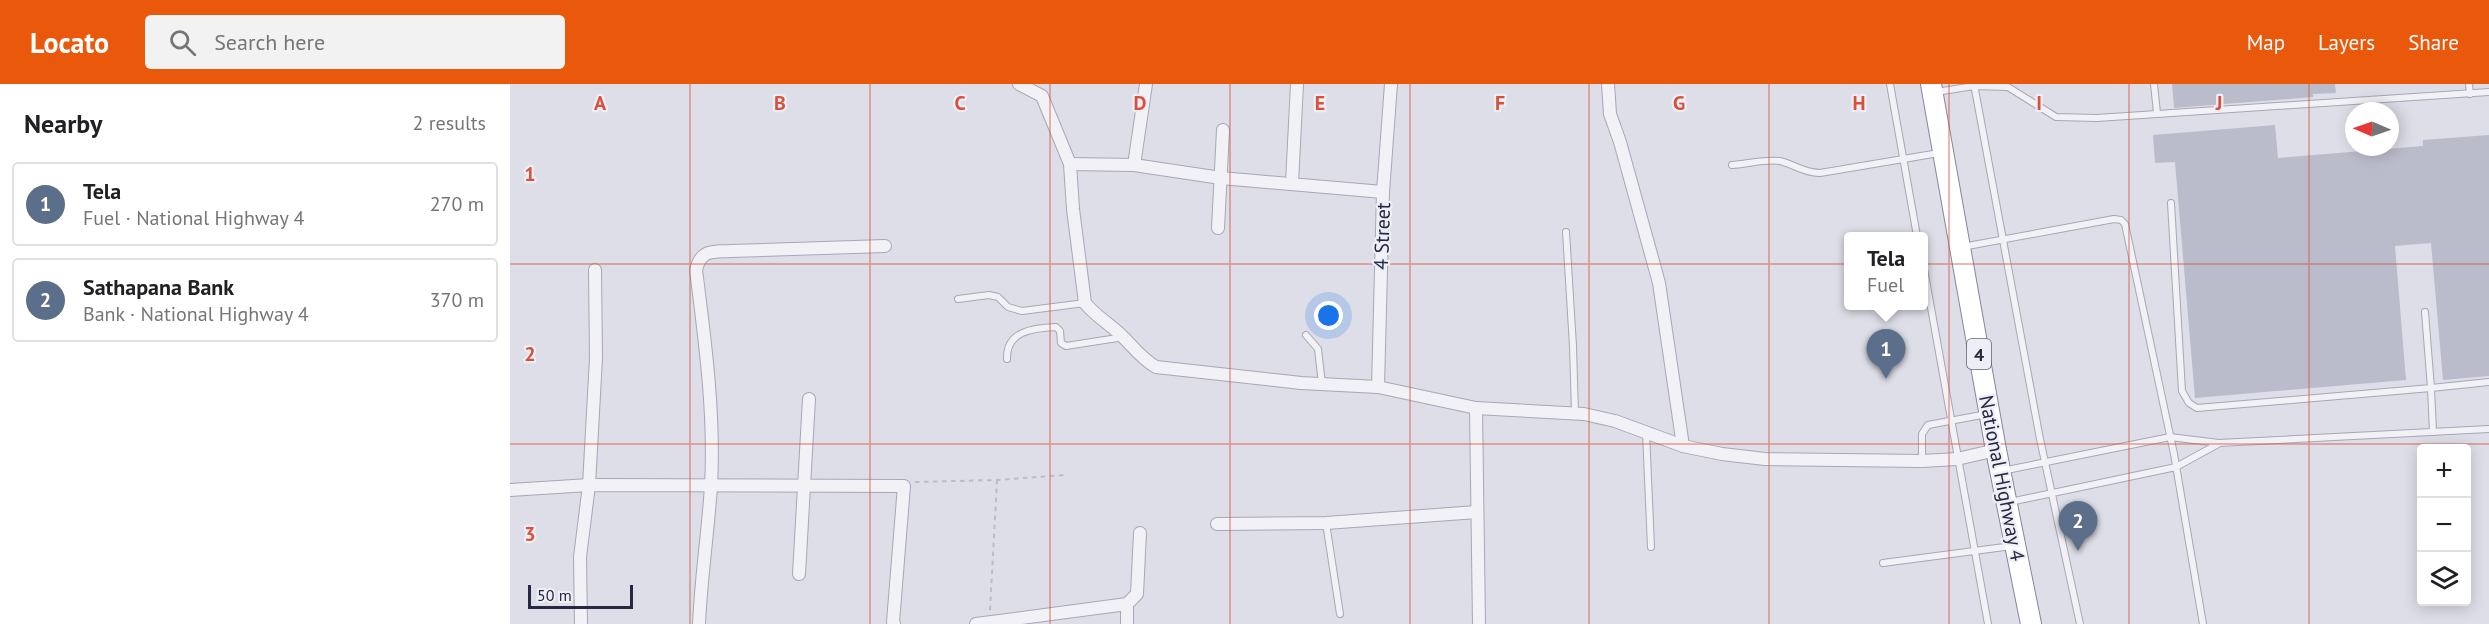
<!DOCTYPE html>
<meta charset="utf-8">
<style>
body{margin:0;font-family:"PT Sans",sans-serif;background:#f2f2f2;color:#202124}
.controls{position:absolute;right:18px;bottom:18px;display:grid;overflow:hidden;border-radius:6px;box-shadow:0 3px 15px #0003}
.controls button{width:54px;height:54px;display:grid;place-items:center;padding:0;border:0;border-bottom:2px solid #e0e0e0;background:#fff;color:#202124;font:30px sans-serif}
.compass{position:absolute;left:1835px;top:18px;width:54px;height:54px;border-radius:50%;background:#fff;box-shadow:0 3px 15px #0003;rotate:272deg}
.scale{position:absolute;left:18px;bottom:15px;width:105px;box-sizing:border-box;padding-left:6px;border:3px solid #262740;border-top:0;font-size:16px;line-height:21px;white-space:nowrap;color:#262740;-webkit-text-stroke:4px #edeef6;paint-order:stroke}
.you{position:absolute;left:819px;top:232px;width:21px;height:21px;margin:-15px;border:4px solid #fff;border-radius:50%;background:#1a73e8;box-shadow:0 0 0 9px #1a73e833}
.badge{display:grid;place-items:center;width:39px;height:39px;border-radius:50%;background:#ea580c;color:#fff;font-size:20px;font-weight:700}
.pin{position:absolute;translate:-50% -50px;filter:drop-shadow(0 2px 3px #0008)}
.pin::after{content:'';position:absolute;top:32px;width:21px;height:18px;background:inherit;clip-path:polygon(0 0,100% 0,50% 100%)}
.popup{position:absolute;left:1334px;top:148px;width:84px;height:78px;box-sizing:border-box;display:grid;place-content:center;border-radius:6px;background:#fff;filter:drop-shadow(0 2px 4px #0005);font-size:20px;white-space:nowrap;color:#757577}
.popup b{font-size:22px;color:#202124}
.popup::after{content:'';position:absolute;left:50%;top:100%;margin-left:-12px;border:12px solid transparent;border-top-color:#fff}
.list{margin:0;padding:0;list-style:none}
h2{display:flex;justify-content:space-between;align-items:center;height:78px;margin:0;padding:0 24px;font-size:26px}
h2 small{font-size:20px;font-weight:400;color:#757577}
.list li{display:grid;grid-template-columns:39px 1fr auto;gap:18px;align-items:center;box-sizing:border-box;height:84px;margin:0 12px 12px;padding:0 12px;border:2px solid #e0e0e0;border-radius:6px}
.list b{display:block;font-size:22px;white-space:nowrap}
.list p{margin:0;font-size:20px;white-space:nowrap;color:#757577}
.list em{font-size:20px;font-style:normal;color:#757577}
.icon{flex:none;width:33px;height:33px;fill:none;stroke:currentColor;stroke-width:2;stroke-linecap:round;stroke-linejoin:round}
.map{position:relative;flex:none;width:1979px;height:540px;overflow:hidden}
header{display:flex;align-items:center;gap:36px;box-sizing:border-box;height:84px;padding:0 30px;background:#ea580c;color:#fff}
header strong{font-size:28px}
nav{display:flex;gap:33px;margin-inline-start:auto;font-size:21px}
.search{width:420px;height:54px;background:#f2f2f2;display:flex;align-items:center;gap:15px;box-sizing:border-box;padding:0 21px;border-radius:6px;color:#757577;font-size:22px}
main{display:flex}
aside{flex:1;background:#fff}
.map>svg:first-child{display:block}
.building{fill:#babccb}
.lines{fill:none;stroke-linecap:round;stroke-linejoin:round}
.service-casing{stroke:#a7a7b6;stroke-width:8}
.minor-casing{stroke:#a7a7b6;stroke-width:14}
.trunk-casing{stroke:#8486a0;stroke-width:22}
.path{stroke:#bcbcc7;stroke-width:2;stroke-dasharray:4.5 4.5;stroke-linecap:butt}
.service{stroke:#f1f1f6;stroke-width:6}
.minor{stroke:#f1f1f6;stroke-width:12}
.trunk{stroke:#fff;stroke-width:20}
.grid{fill:none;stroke:#d75239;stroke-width:1.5;stroke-opacity:0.55}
.labels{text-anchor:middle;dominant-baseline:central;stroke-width:4.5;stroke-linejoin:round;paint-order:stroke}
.shield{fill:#edeef6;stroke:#626377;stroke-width:1.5}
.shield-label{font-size:18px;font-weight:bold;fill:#262740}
.street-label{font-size:20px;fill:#262740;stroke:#edeef6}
.grid-label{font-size:20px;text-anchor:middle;font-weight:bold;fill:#d75239;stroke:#edeef6;stroke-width:4.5;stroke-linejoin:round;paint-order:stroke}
</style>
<header>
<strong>Locato</strong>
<div class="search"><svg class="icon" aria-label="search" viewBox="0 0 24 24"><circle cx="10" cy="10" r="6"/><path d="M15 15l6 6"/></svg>Search here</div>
<nav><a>Map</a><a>Layers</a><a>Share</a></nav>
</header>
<main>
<aside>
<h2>Nearby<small>2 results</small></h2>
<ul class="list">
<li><span class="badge" style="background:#5c6f8a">1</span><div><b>Tela</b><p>Fuel · National Highway 4</p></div><em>270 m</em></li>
<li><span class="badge" style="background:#5c6f8a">2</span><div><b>Sathapana Bank</b><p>Bank · National Highway 4</p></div><em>370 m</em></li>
</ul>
</aside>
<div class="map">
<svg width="1979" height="540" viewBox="0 0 1979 540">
<rect width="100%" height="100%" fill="#dedee8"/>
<g class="building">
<polygon points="1662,0 1825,0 1826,9 1803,10 1803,13 1664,24"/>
<polygon points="1765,41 1768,74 1913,62 1913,56 1979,51 1979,292 1933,296 1921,159 1885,162 1896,296 1685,314 1665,78 1645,79 1643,51"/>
</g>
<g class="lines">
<g class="service-casing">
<g id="service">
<polyline points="1380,0 1407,152"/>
<polyline points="1464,0 1530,355 1570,540"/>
<polyline points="1644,0 1647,29"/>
<polyline points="1959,0 1960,10"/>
<polyline points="1426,8 1464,2 1498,3 1546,33 1587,34 1979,8"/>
<path d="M1222 81C1237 80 1255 75 1270 77 1287 81 1290 88 1310 89L1429 69"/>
<polyline points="1661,119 1672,307 1679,319 1687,324 1921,304 1915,228"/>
<polyline points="1056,148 1063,262 1065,329"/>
<polyline points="1452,163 1604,135 1611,136 1615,140 1664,370 1693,540"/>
<polyline points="1414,185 1478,540"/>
<polyline points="448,215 479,211 488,213 498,223 512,227 575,219"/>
<polyline points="796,251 808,265 812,300"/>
<path d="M497 275C496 247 523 244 546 243L550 247 551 259 556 262 614 253"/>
<polyline points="1136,348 1141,463"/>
<polyline points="1923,348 1921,304 1979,298"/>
<polyline points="1412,376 1412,350 1418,341 1477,330"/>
<polyline points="1492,387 1660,353 1709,359 1979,345"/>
<polyline points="1500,418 1666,383 1708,360"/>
<polyline points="816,439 830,530"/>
<polyline points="1373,479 1502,462"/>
</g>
</g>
<g class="minor-casing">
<g id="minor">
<path d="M509 0 532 12 560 80 563 125 575 219C586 233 602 241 614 254 625 265 632 275 646 283L791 299 868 303 966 324 1074 330 1105 337 1173 362 1212 370 1255 375 1412 377 1447 375 1486 366"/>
<polyline points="1098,0 1100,30 1110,58 1149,199 1173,362"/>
<polyline points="560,80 624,81 711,94 873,108"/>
<polyline points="624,81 636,0"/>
<polyline points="782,99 787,0"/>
<polyline points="708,144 713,46"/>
<polyline points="868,303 873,108 881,0"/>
<polyline points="966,324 969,540"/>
<polyline points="0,406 79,401 394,402 383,538 384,540"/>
<polyline points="707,440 816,439 967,428"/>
<polyline points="289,490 299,315"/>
<polyline points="71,540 70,473 79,401 86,274 85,186"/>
<path d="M189 540C191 494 198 448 201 402 205 330 195 257 186 186 191 165 202 168 221 167L375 162"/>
<polyline points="466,540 617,520"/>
<polyline points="617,540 617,520 627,510 630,449"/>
</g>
</g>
<g class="trunk-casing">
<polyline id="trunk" points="1421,0 1486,366 1521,540"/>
</g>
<g class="path">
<polyline points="405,398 487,396 555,391"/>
<polyline points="480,526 487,397"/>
</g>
<use href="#service" class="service"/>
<use href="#minor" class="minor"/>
<use href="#trunk" class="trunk"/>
</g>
<path class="grid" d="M180 0V540M360 0V540M540 0V540M720 0V540M900 0V540M1079 0V540M1259 0V540M1439 0V540M1619 0V540M1799 0V540M0 180H1979M0 360H1979"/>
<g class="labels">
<rect class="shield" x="1457" y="255" width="24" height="30" rx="4.5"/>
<g class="shield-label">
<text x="1469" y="270">4</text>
</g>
<g class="street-label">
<text transform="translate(872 152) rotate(-88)">4 Street</text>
<text transform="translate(1492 394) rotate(79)">National Highway 4</text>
</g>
</g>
<g class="grid-label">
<text x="90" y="26">A</text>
<text x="270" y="26">B</text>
<text x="450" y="26">C</text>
<text x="630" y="26">D</text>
<text x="810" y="26">E</text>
<text x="990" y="26">F</text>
<text x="1169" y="26">G</text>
<text x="1349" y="26">H</text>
<text x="1529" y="26">I</text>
<text x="1709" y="26">J</text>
<text x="20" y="97">1</text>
<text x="20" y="277">2</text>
<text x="20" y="457">3</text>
</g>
</svg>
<div class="controls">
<button>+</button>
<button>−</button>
<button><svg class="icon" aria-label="layers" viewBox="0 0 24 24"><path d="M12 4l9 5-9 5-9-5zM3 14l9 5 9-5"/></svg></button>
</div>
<svg class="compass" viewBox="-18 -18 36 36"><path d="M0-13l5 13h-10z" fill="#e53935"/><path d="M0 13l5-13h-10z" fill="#757577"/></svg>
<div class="scale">50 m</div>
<div class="you"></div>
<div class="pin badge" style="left:1376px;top:295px;background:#5c6f8a">1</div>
<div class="popup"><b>Tela</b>Fuel</div>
<div class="pin badge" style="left:1568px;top:467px;background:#5c6f8a">2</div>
</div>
</main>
